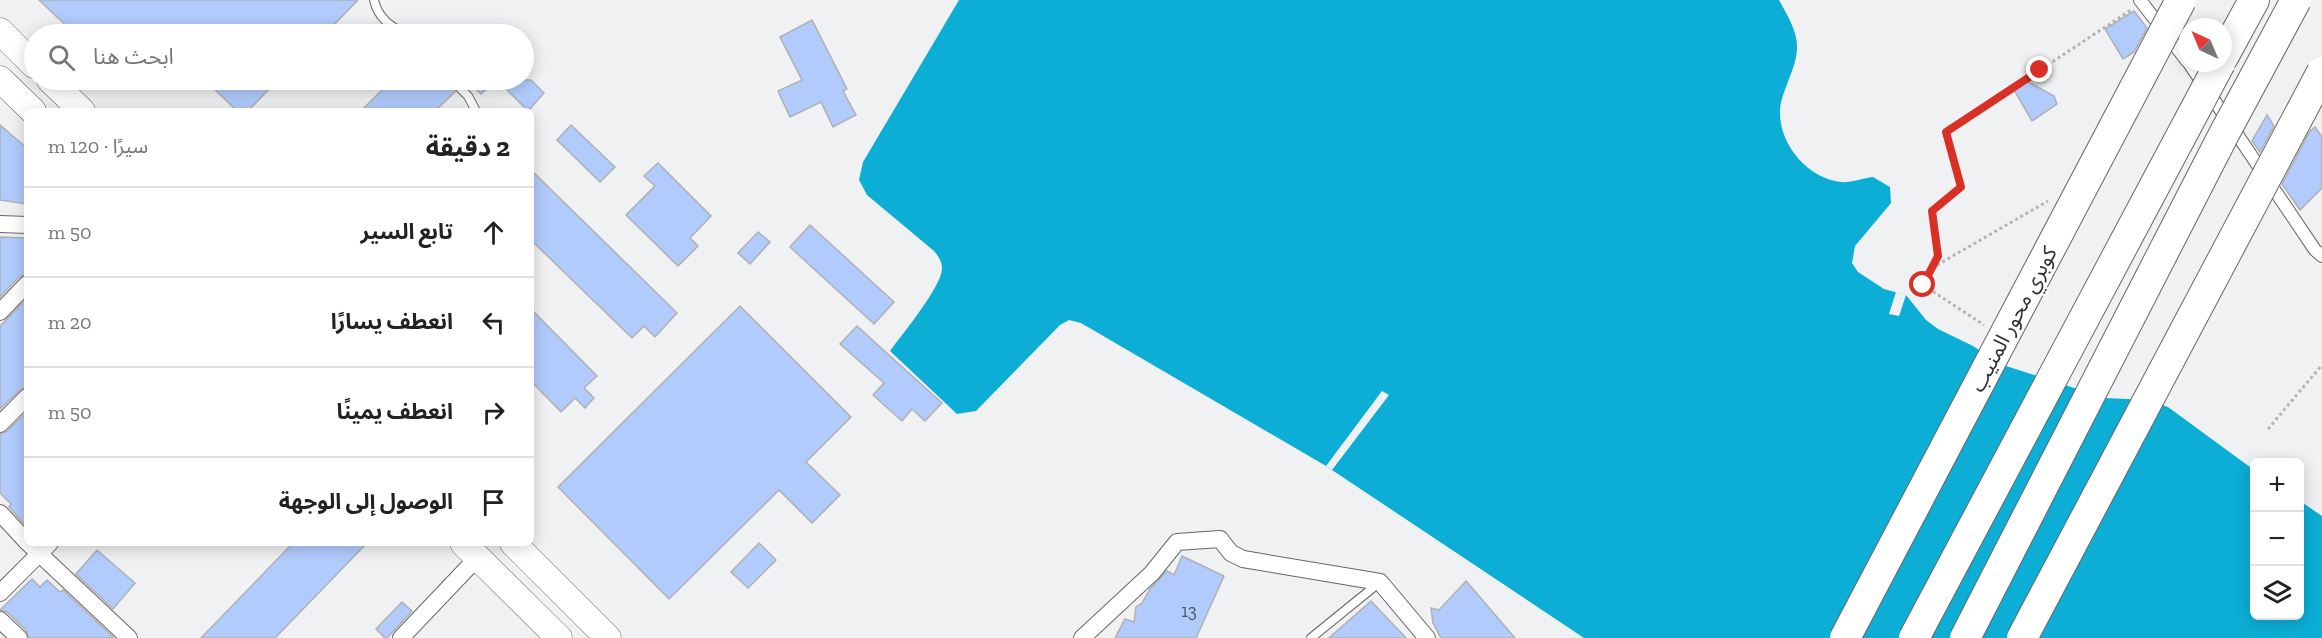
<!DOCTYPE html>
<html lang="ar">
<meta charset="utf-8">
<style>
body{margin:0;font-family:"Zilla Slab","Noto Sans Arabic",serif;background:#f6f6f6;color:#222;direction:rtl}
.controls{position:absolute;right:18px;bottom:18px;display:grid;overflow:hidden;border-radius:9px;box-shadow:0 3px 15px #0003}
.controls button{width:54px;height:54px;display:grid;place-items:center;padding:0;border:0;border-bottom:2px solid #e0e0e0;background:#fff;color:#222;font:30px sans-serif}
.compass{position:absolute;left:2178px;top:18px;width:54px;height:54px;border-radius:50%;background:#fff;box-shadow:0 3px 15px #0003;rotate:316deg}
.stop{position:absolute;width:18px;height:18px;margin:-14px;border:4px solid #d93025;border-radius:50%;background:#fff}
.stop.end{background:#d93025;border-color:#fff;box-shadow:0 2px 6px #0008}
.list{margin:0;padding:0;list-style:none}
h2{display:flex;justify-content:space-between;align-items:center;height:78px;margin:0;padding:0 24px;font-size:26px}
h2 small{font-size:20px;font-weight:400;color:#767676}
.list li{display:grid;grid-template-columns:39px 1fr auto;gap:18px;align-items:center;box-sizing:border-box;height:90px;padding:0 24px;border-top:2px solid #e0e0e0}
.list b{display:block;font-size:22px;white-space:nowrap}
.list em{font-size:20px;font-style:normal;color:#767676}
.icon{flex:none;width:33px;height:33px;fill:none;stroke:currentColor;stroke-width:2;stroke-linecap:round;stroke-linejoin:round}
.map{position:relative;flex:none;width:2322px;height:638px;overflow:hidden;direction:ltr}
.search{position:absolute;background:#fff;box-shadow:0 3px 15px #0003;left:24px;top:24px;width:510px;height:66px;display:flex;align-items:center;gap:15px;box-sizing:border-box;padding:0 21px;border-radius:33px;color:#767676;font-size:22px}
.panel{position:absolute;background:#fff;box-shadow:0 3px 15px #0003;left:24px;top:108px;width:510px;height:438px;border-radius:9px;direction:rtl}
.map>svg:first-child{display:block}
.water{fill:#0caed6}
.pier{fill:#f0f1f2}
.building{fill:#b1cbfd;stroke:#b0b0b1;stroke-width:1.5}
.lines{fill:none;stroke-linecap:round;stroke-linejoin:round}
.service-casing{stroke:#666667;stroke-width:10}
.pedestrian-casing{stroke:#666667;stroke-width:14}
.minor-casing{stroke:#666667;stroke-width:18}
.primary-casing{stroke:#666667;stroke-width:27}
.motorway-casing{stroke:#666667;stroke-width:32}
.path{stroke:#b4b5b5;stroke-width:3;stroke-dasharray:3 3;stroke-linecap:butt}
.service{stroke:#fff;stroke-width:8}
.pedestrian{stroke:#fff;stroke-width:12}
.minor{stroke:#fff;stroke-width:16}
.primary{stroke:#fff;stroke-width:26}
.motorway{stroke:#fff;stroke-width:30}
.motorway-bridge-casing{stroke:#666667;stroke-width:32;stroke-linecap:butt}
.motorway-bridge{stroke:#fff;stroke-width:30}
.route{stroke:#d93025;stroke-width:8}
.labels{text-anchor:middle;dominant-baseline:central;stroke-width:4.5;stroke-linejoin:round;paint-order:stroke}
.number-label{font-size:18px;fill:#505763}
.street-label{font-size:21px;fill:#303030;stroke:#fff}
</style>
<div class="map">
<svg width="2322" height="638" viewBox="0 0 2322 638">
<rect width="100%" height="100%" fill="#f0f1f2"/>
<path class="water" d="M959 0H1779C1786 13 1797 30 1797 46 1798 67 1779 94 1780 113 1780 146 1809 179 1841 182 1851 183 1863 178 1873 177L1890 187 1891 203 1855 246 1852 263 1858 272 1884 289 1906 295 1926 320 1938 329 1973 346 2000 364 2105 398 2150 400 2168 407 2254 470V616H2300V501L2322 516V638H1584L1326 466 1081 323 1069 320 1060 325 976 411 957 414 890 351C901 336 943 285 942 268 942 261 938 256 934 251L867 195 859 180 863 162Z"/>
<g class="pier">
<polygon points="1896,292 1906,295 1899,316 1889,314"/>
<polygon points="1382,391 1389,395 1332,470 1326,466"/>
</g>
<g class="building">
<polygon points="39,0 358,0 325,34 75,34"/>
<polygon points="2134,11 2147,28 2134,52 2123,59 2105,29"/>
<polygon points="812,20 847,89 843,91 856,115 833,127 821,102 790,117 778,91 802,80 780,37"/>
<polygon points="205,80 278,80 248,111 237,111"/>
<polygon points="392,80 446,80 455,92 435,111 361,111"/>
<polygon points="461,80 496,80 481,94 466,80 464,83"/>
<polygon points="497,80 531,80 544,93 528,111"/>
<polygon points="2027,81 2054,96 2057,104 2032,121 2014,90"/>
<polygon points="2267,115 2274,126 2260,152 2252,141"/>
<polygon points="0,125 27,148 27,204 0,200"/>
<polygon points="571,125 615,167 600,182 557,140"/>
<polygon points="2315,127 2322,137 2322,188 2300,210 2282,184 2310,131"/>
<polygon points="658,163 711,216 690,238 698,246 678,266 626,215 655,186 644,176"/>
<polygon points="531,170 677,313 655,337 644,326 632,338 531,240"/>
<polygon points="810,225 894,302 874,324 790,247"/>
<polygon points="758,232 770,242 750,264 738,253"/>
<polygon points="0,237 27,238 27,274 19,277 0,297"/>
<polygon points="27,299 27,387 20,390 0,409 0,326"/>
<polygon points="740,306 851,417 806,462 840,495 812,523 779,490 669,599 558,487"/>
<polygon points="531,309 597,376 584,388 594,398 585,408 575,398 561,412 531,381"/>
<polygon points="857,326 942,403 925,421 912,409 902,421 873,395 884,383 840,344"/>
<polygon points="27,412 27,527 9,507 11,504 0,493 0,434 7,431"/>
<polygon points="293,543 367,543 275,638 201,638"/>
<polygon points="759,543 776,560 748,588 731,572"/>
<polygon points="97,550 135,583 113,609 76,574"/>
<polygon points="1182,556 1224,576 1196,638 1115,638 1125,619 1134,622 1136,607 1142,603 1150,589 1167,571 1174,575"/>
<polygon points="32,579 40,587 47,580 60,592 63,590 114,638 29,638 26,630 7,612 0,610"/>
<polygon points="1466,581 1515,638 1441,638 1433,623 1431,608 1439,610"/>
<polygon points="1371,601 1406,638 1329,638"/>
<polygon points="402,602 412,611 387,638 385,638 376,629"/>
</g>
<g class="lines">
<g class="service-casing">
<g id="service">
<path d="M374 0C378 18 390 26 405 34"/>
<polyline points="452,80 468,96 476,111"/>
<polyline points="1311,638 1380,582"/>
</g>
</g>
<g class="pedestrian-casing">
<g id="pedestrian">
<polyline points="2140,0 2187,61"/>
<polyline points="2189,63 2315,250 2322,256"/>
</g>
</g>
<g class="minor-casing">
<g id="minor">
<polyline points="0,224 27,225"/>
<polyline points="0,312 27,284"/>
<polyline points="0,424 27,397"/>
<polyline points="0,513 27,542"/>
<polyline points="28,543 129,638"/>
<polyline points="0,593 50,543"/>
<polyline points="0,620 19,638"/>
<polyline points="401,638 477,558"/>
<polyline points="1082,638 1152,573 1177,542 1220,539 1231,553 1243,559 1380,582 1427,638"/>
</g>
</g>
<g class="primary-casing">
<g id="primary">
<polyline points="0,31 34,65"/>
<polyline points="0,79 33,111"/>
<polyline points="50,80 82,111"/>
<polyline points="463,543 559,638"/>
<polyline points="513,543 608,638"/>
</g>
</g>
<g class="motorway-casing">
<polyline id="motorway" points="2223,57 2254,0"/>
</g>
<g class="path">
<polyline points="1932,268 2048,201"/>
<polyline points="1923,285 1984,325"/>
<path d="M1913 293C1943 269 1936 245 1932 211L1961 187 1946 132 2131 10"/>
<polyline points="2268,429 2322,365"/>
</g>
<use href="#service" class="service"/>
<use href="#pedestrian" class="pedestrian"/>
<use href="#minor" class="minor"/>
<use href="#primary" class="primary"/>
<use href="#motorway" class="motorway"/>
<g class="motorway-bridge-casing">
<g id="motorway-bridge">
<polyline points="1845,638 2181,0"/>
<polyline points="1914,638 2220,63"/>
<polyline points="1965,638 2224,134 2296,0"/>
<polyline points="2022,638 2322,72"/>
</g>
</g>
<use href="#motorway-bridge" class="motorway-bridge"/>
</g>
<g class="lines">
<polyline class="route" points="1923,285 1938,256 1932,211 1961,187 1946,132 2040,70"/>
</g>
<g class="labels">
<g class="number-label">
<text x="1189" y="611">13</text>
</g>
<g class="street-label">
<text transform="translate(2013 319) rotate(-62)">كوبري محور المنيب</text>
</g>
</g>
</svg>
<div class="controls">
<button>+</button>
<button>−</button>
<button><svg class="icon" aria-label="layers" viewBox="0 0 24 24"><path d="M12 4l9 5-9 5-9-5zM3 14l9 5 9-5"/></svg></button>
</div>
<svg class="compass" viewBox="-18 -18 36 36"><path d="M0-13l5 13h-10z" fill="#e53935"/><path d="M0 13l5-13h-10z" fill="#767676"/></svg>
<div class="stop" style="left:1923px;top:285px"></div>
<div class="stop end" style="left:2040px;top:70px"></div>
<div class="search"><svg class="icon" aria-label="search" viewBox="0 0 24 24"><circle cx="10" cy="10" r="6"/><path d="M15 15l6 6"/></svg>ابحث هنا</div>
<section class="panel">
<h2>2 دقيقة<small>سيرًا · 120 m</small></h2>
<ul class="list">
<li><svg class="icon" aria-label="ahead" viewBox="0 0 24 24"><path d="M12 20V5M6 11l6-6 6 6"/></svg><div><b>تابع السير</b></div><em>50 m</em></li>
<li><svg class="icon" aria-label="left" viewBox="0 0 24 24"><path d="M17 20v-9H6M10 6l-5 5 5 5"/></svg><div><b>انعطف يسارًا</b></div><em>20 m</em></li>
<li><svg class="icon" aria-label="right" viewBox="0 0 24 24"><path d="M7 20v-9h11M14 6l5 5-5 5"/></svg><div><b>انعطف يمينًا</b></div><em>50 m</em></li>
<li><svg class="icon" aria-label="arrive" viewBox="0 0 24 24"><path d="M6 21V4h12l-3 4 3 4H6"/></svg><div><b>الوصول إلى الوجهة</b></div></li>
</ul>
</section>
</div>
